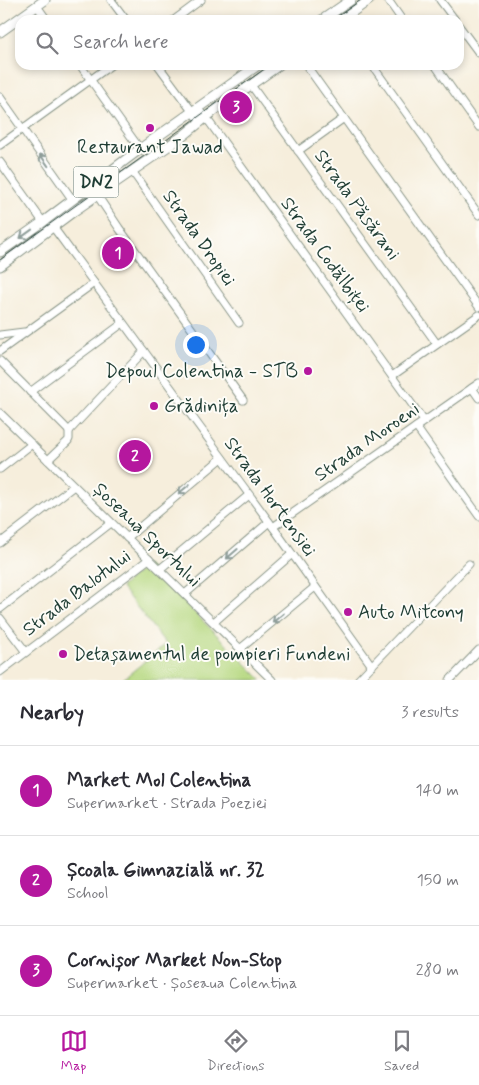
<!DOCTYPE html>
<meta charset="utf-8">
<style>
body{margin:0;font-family:Mynerve,sans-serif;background:#f2f2f3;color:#2b2b33}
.you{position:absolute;left:195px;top:344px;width:18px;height:18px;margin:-12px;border:4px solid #fff;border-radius:50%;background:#1a73e8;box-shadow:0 0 0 8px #1a73e833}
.badge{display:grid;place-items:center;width:32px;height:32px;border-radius:50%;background:#b5179e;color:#fff;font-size:16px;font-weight:700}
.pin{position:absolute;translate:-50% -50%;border:2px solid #fff;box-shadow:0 1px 5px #0006}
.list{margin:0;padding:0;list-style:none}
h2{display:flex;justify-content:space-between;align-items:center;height:65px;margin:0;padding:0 20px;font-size:21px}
h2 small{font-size:16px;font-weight:400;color:#7c7c81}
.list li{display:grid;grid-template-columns:32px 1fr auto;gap:15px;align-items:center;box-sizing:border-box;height:90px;padding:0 20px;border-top:1px solid #e1e1e2}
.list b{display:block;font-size:19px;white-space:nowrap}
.list p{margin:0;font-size:16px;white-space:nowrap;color:#7c7c81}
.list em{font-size:16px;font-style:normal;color:#7c7c81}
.icon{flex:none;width:28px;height:28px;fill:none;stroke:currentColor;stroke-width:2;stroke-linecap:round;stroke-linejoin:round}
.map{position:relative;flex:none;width:479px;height:680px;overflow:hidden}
.search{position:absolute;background:#fff;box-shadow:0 2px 8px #0003;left:15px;right:15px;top:15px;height:55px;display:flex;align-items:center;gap:12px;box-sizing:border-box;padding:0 18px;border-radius:15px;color:#7c7c81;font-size:19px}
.sheet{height:335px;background:#fff}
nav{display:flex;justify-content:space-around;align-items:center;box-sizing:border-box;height:70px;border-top:1px solid #e1e1e2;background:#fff;font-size:14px;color:#7c7c81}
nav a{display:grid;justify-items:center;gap:2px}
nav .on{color:#b5179e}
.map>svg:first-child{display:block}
.green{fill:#b6d880;stroke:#6a8a5a}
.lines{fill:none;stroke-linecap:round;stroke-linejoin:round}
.minor-casing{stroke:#8a9688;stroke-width:9}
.major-casing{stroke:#8a9688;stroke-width:11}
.minor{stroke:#fff;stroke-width:7}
.major{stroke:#fff;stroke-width:9}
.tram{stroke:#1f3d34;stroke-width:1}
.oneway{stroke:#8f9e9a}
.poi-dot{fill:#b5179e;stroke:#fdfcf7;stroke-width:2}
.labels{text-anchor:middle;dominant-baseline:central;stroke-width:4;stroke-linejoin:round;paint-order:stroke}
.shield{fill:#fdfcf7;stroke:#62766e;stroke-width:1}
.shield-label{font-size:18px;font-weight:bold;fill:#1f3d34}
.poi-label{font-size:19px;fill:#1f3d34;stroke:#fdfcf7;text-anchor:start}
.street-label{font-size:19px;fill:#1f3d34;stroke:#fdfcf7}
</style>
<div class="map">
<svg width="479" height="680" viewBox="0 0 479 680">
<rect width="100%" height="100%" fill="#fdfcf7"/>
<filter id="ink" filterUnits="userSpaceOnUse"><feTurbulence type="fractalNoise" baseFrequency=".02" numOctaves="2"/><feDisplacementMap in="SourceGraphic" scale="10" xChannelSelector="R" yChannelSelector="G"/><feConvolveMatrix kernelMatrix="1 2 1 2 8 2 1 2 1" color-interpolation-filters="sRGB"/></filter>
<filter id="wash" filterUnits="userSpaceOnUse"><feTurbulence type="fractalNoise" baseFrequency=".0096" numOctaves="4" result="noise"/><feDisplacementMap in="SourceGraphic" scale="20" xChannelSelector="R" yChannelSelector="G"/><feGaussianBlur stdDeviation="1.12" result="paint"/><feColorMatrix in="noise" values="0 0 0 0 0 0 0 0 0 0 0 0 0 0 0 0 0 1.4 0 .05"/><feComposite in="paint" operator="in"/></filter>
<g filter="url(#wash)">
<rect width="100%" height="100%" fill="#f6eedc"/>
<polygon class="green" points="147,565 262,680 122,680 166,644 121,587"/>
</g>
<g filter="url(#ink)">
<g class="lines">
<g class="minor-casing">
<g id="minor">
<polyline points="111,0 126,20"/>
<polyline points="388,0 402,20"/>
<polyline points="440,0 455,20"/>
<polyline points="37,6 47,20"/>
<polyline points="174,20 201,0"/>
<polyline points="459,26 479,53"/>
<polyline points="80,65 140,149"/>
<polyline points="158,65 200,122"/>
<polyline points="306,65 479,307"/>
<polyline points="372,65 479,215"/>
<polyline points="435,65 479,127"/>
<polyline points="251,85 437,344"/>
<polyline points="0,97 72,199"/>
<polyline points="197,108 210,123 424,421"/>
<polyline points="0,145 111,65"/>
<polyline points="298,151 344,118"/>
<polyline points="0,162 43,222"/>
<polyline points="132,171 239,323"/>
<polyline points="97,195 119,228 243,400"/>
<polyline points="53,227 273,527 372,666"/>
<polyline points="0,335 24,332"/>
<polyline points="0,351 94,283"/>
<polyline points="0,361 69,431"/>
<polyline points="392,376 479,315"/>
<polyline points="472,388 479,398"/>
<polyline points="30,392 123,323"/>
<polyline points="0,413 272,680"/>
<polyline points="416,427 479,516"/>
<polyline points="69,431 144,351"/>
<polyline points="48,460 68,441 69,439 69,431"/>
<polyline points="0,469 32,444"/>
<polyline points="273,527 479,383"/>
<polyline points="127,538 222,458"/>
<polyline points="0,543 74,486"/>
<polyline points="160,569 249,495"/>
<polyline points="185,594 269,522"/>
<polyline points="0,609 111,523"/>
<polyline points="0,618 26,652"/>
<polyline points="214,622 292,554"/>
<polyline points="240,649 315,587"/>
<polyline points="0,672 149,559"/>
<polyline points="358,680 469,564"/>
<polyline points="450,680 479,650"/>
</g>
</g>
<g class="major-casing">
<g id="major">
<polyline points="322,20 351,0"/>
<polyline points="341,20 369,0"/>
<polyline points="0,32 45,0"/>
<polyline points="0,252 43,222 140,149 258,65"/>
<polyline points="0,266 74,211 183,136 215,110 279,65"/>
</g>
</g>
<use href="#minor" class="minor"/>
<use href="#major" class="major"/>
<g class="tram">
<polyline points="333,20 361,0"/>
<polyline points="0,260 270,65"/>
</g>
</g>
<defs><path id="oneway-shaft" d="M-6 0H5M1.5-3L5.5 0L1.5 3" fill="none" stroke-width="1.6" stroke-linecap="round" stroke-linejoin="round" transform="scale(1.25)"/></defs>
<g class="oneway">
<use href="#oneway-shaft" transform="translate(44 160) rotate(-125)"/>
<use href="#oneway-shaft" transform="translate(26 234) rotate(144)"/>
<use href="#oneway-shaft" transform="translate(184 489) rotate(140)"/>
<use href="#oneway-shaft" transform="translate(232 554) rotate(139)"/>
<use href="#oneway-shaft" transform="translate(278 618) rotate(140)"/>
</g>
</g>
<g class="poi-dot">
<circle cx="150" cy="128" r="5"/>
<circle cx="308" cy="371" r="5"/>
<circle cx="154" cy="406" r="5"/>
<circle cx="348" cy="612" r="5"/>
<circle cx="63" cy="654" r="5"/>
</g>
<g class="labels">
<rect class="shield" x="73.5" y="166.5" width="45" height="31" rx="4"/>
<g class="shield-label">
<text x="96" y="182">DN2</text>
</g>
<g class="poi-label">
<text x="150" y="147" text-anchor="middle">Restaurant Jawad</text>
<text x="298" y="371" text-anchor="end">Depoul Colentina - STB</text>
<text x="164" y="406">Grădinița</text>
<text x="358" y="612">Auto Mitcony</text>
<text x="73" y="654">Detașamentul de pompieri Fundeni</text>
</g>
<g class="street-label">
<text transform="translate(357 205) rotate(54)">Strada Păsărani</text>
<text transform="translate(199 238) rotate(55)">Strada Dropiei</text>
<text transform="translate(325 255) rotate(54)">Strada Codălbiței</text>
<text transform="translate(367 442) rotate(-35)">Strada Moroeni</text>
<text transform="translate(270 497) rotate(54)">Strada Hortensiei</text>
<text transform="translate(147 535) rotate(44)">Șoseaua Sportului</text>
<text transform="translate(77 593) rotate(-37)">Strada Balotului</text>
</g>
</g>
</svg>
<div class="you"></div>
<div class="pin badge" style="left:118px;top:253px">1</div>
<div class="pin badge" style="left:135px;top:456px">2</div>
<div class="pin badge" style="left:236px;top:107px">3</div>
<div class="search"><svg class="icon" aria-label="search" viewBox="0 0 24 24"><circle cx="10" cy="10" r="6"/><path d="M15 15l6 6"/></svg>Search here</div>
</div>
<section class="sheet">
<h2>Nearby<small>3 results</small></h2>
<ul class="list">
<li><span class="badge">1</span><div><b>Market Mol Colentina</b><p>Supermarket · Strada Poeziei</p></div><em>140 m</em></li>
<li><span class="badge">2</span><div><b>Școala Gimnazială nr. 32</b><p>School</p></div><em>150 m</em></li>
<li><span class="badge">3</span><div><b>Cornișor Market Non-Stop</b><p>Supermarket · Șoseaua Colentina</p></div><em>280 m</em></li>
</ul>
</section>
<nav>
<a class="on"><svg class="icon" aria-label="map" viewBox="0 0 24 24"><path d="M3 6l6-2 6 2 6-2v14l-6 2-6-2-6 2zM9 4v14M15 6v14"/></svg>Map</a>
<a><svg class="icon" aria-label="directions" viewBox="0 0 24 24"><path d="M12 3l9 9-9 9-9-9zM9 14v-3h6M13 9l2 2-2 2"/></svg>Directions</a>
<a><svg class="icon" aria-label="saved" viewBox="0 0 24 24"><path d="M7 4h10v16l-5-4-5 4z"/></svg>Saved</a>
</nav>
